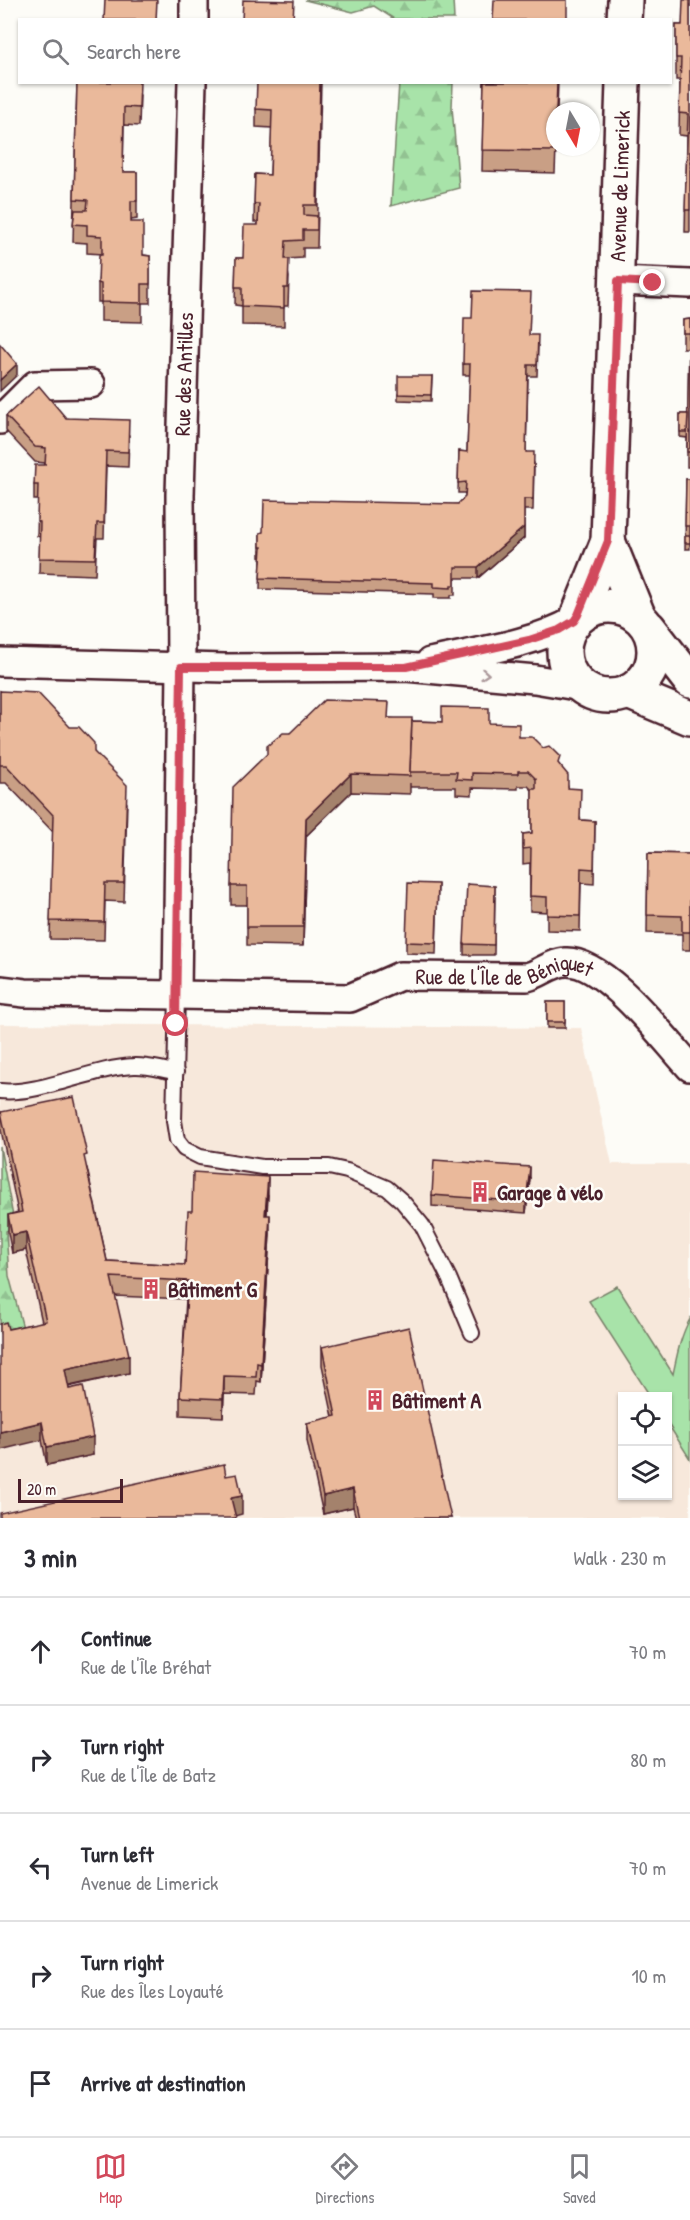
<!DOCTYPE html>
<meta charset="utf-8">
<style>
body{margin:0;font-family:"Patrick Hand",sans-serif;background:#f7f7f7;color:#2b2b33}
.controls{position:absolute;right:18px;bottom:18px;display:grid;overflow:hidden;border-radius:0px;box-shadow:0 2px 4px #0004}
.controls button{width:54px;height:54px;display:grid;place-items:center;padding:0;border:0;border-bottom:2px solid #e1e1e2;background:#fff;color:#2b2b33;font:30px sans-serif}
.compass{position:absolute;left:546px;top:102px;width:54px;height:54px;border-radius:50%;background:#fff;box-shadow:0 2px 4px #0004;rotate:170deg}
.scale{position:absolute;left:18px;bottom:15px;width:105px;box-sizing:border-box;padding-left:6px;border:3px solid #4a1f2b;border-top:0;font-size:16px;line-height:21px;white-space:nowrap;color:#4a1f2b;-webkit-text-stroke:4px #fdfcf7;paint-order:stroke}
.stop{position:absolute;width:18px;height:18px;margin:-14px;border:4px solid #d1495b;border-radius:50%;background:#fff}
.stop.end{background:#d1495b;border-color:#fff;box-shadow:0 2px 6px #0008}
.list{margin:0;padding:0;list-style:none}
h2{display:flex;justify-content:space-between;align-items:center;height:78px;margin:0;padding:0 24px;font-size:26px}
h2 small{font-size:20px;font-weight:400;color:#7c7c81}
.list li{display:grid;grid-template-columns:39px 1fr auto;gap:18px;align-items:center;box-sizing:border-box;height:108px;padding:0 24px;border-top:2px solid #e1e1e2}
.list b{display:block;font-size:22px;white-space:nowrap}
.list p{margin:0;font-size:20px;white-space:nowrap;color:#7c7c81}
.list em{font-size:20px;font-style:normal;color:#7c7c81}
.icon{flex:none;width:33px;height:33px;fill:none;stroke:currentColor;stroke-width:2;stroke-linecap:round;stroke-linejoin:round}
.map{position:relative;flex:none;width:690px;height:1518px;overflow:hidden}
.search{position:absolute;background:#fff;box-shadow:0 2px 4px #0004;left:18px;right:18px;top:18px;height:66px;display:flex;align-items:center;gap:15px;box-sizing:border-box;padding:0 21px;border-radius:0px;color:#7c7c81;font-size:22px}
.sheet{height:618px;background:#fff}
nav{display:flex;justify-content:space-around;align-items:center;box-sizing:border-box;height:84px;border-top:2px solid #e1e1e2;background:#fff;font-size:16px;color:#7c7c81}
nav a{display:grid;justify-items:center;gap:3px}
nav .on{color:#d1495b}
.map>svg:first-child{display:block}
.built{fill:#f7e8db;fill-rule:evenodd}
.forest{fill:url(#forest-firs);stroke:#79816a;stroke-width:1.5}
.garden{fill:#a8e3a9;stroke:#79816a;stroke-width:1.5}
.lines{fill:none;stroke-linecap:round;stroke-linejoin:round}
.lane-casing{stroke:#4a1f2b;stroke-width:18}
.street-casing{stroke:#4a1f2b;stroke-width:32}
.secondary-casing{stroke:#4a1f2b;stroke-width:38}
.lane{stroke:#fdfcf7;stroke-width:14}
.street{stroke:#fdfcf7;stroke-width:27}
.secondary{stroke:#fdfcf7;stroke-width:33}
.wall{fill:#c99f85;stroke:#4a1f2b;stroke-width:1.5}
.shaded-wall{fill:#a4826c;stroke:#4a1f2b;stroke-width:1.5}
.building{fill:#eab99b;stroke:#4a1f2b;stroke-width:1.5}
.oneway{stroke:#ac999b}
.route{stroke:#d1495b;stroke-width:8}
.labels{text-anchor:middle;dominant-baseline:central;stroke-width:5;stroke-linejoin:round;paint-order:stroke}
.street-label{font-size:22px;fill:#4a1f2b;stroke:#fdfcf7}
.poi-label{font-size:22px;font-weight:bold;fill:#4a1f2b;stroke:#fdfcf7;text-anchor:start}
</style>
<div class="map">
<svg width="690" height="1518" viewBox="0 0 690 1518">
<defs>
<pattern id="forest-firs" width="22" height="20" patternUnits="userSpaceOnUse" patternTransform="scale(1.5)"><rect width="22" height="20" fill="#a8e3a9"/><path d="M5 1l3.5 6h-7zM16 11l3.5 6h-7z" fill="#92c292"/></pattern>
</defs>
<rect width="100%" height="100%" fill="#fdfcf7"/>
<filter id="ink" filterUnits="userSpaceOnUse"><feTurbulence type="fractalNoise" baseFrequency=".0167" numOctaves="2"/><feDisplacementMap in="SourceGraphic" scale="12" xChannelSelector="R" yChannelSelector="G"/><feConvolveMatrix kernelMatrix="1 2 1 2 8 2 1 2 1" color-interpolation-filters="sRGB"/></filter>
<g filter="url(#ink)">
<path class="built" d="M0 1024 581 1028 612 1164H690V1518H0ZM622 1396H668V1496H622Z"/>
<g class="forest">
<polygon points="305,0 453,0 454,19 394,19 374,6 353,12"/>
<polygon points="399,83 453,83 452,107 459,188 391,206"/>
<polygon points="0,1147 15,1227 6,1231 9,1276 23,1328 0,1333"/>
</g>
<path class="garden" d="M617 1286 673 1374C677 1356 680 1337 690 1319V1459L668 1424V1396H650L589 1301Z"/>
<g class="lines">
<g class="lane-casing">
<g id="lane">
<polyline points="177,995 174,1121 177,1140 184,1149 200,1157 262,1167 329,1167 347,1171 387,1188 402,1201 422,1225 449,1278 472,1333"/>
<path d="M0 1091C40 1095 92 1068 134 1066 147 1065 162 1070 176 1072"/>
</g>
</g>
<g class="street-casing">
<g id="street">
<polyline points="194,20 194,0"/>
<polyline points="618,281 690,284"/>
<polyline points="0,420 35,385 91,384"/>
<polyline points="0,662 225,668 406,667 535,679 582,687"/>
<path d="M430 662C478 651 531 645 574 621"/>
<path id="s1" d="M0 990 25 993 177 995 181 667 180 495 192 82"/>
<path id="s2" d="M177 995 350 998 400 976 527 977C540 974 551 963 565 962 604 959 664 1039 690 1067"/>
</g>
</g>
<g class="secondary-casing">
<g id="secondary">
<polyline points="624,20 625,0"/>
<polyline points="608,541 638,615"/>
<circle cx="609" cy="651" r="45"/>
<path id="s3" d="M578 615 608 541 623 82"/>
<polyline points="649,628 690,681"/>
<polyline points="628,692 690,718"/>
</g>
</g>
<use href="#lane" class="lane"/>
<use href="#street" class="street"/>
<use href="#secondary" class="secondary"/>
</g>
<g class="wall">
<polygon points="690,0 690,232 685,232 687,136 679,135 680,80 676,80 676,25 682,25"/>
<polygon points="77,82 140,95 139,126 124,125 123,172 137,172 137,219 131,220 131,222 143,255 150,256 150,303 142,303 142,322 101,321 101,302 98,302 98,283 102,254 87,253 87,243 73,242"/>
<polygon points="321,82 317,248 303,248 303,258 286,259 289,277 288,306 284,306 284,326 242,325 242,306 235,305 236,258 243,258 258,225 258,222 254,222 255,174 270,175 272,128 256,127 256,109"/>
<polygon points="484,82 558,82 557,111 555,111 555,147 556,147 555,173 482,171"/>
<polygon points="690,319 690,467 687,467 687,438 680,437 680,414 688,414 689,348 683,348 683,320"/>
<polygon points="538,346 537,376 528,376 526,452 534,463 533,510 524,510 524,538 478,578 455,578 455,595 451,595 451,598 434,598 434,594 260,589 261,558 260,558 260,533 458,504 465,497 465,493 458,493 459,451 467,452 470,375 463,375 463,364"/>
<polygon points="432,376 431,401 398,400 398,394"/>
<polygon points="6,416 66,418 129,435 128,467 106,466 104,538 97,538 95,575 39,573 40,537 37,536 38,500 34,500 34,485 45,465 45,463 35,462 6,431"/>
<polygon points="686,479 690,479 690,549 685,549"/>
<polygon points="0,691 94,752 127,803 124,902 105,901 104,940 50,939 53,832 6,783 0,783"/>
<polygon points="389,718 412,721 489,723 519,737 560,766 581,820 595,821 594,884 581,883 580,931 547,930 547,912 530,911 530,863 523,864 523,834 532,833 532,790 528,786 518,786 518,789 472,788 472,795 456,794 456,787 410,787 410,783 410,794 351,792 306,836 303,946 247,945 247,905 231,905 231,886 267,755 290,733"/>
<polygon points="648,853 690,854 690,950 682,950 682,934 647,933"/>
<polygon points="438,884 436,954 406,953 406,942"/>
<polygon points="495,886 494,955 464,955 464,944"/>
<rect x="547" y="1002" width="18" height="26"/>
<polygon points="1,1112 87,1168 107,1261 185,1265 192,1211 268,1195 267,1215 270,1233 261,1382 257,1381 256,1395 224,1394 223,1417 180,1415 180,1397 186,1299 115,1296 129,1373 68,1387 93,1455 47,1465 42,1440 8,1329 42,1322 26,1250 12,1253 8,1233 8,1215 18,1212 1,1130"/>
<polygon points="530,1178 526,1213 432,1206 432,1195"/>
<polygon points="322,1347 451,1518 356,1518 353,1507 323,1514 307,1441 307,1423 333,1417 322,1365"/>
</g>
<g class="shaded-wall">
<polygon points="17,364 17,375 0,391 0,380"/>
<polygon points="524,527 524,538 478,578 478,567"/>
<polygon points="351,774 351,792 306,836 303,946 306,818"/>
<polygon points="530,1167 530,1178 526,1213 526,1202"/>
<polygon points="268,1177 268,1195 265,1233 265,1215"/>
<polygon points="270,1215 270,1233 261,1382 261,1364"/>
<polygon points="26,1232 26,1250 12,1253 12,1235"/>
<polygon points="129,1355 129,1373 65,1387 65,1369"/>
<polygon points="224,1376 224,1394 223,1417 223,1399"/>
<polygon points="42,1422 42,1440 0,1450 0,1432"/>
<polygon points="93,1437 93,1455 47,1465 47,1447"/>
<polygon points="353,1489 353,1507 323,1514 323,1496"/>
<polygon points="242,1496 242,1514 231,1517 231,1498"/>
</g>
<g class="building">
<polygon points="105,0 157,0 156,20 104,20"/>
<polygon points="243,0 294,1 293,20 242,20"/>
<polygon points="494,0 567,0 567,20 493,20"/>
<polygon points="683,0 690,0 690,210 685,210 688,114 679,113 681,58 676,58 676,25 682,25"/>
<polygon points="77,82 140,82 139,108 124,107 123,172 137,172 137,201 131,201 131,222 143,222 143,255 150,256 150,284 142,284 142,303 101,302 101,284 98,283 99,255 102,255 102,236 87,235 87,225 73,224 75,210 87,210 88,200 74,199"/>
<polygon points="257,82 320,82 317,205 304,205 304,215 317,216 317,230 303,230 303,240 286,241 285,259 289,259 288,288 284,288 284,308 242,306 242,287 235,287 236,258 243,258 244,225 258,225 259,204 254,204 255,174 270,175 272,110 256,109"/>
<polygon points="484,82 557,82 556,111 555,111 555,151 482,150"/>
<polygon points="473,291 531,292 529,335 538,335 537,365 528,365 526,452 534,452 533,499 524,499 524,527 478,567 455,567 455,585 451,585 451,588 434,587 434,583 260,578 262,547 260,547 260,533 263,532 264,500 458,504 465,497 466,482 458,483 459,451 467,452 470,364 463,364 464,318 472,318"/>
<polygon points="690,319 690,452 687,452 689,333 683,333 683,320"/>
<polygon points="0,344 17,364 0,380"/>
<polygon points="398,376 432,376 431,395 398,394"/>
<polygon points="39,386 66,418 129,420 128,452 106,451 104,523 97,523 95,559 39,558 40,522 37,521 38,485 34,485 35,465 45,465 46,448 35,447 6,416"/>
<polygon points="680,414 688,414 687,432 680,432"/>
<polygon points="686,479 690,479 690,526 685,526"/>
<rect x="685" y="536" width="5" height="7"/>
<polygon points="0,691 38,693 70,727 79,727 94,743 94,752 127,785 124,883 105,883 104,922 50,921 53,815 6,765 0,765"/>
<polygon points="324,700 389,702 388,718 412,718 410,776 351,774 306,818 303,927 247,927 247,886 231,886 233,787 267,754 267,746 283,733 290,733"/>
<polygon points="442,707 489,708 489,723 519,724 519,737 532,737 543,748 549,746 560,757 558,763 568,775 568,788 581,789 580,820 595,821 594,869 581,868 580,916 547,915 547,897 530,896 531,848 523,849 523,834 532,833 532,789 536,789 536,779 528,771 518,771 518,774 472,773 472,780 456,779 457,772 410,772 412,721 442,722"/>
<polygon points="648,853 690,854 690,932 682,932 682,916 647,915"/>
<polygon points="408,883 438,884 436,943 406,942"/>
<polygon points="467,884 495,886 494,945 464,944"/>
<rect x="547" y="1002" width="18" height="20"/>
<polygon points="74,1097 87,1155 84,1156 107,1261 185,1265 188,1211 192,1211 193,1172 268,1177 265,1215 270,1215 261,1364 257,1363 256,1377 224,1376 223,1399 180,1397 188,1281 111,1277 129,1355 65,1369 69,1389 83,1386 93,1437 47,1447 42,1422 0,1432 0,1324 6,1322 8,1329 46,1321 26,1232 12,1235 8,1215 22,1212 1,1112"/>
<polygon points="434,1160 530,1167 526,1202 432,1195"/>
<polygon points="409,1327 451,1518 359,1518 353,1489 323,1496 307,1423 336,1416 322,1347"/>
<polygon points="224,1464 226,1476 237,1474 242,1496 231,1498 236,1518 0,1518 0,1513"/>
</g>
<defs><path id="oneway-chevron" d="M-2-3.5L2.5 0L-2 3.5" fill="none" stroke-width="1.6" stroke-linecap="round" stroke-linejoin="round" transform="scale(1.5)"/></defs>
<use class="oneway" href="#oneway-chevron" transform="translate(485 674) rotate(5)"/>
</g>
<g class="lines" filter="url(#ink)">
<polyline class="route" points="176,1024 181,667 406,667 529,640 559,630 574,621 578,615 608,541 618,281 653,283"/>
</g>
<defs>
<g id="building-bare" transform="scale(1.62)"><path d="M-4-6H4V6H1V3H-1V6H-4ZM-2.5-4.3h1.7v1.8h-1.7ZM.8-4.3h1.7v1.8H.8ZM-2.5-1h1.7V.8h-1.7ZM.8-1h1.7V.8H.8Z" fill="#d1495b" stroke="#fdfcf7" stroke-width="2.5" paint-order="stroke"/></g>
</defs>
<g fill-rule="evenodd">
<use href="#building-bare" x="480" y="1192"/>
<use href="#building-bare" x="151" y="1289"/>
<use href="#building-bare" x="375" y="1400"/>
</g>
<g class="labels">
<g class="street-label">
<text stroke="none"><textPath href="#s3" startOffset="435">Avenue de Limerick</textPath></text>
<text stroke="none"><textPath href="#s1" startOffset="798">Rue des Antilles</textPath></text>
<text stroke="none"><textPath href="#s2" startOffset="334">Rue de l'Île de Béniguet</textPath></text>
</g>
<g class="poi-label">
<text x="497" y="1192">Garage à vélo</text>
<text x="168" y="1289">Bâtiment G</text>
<text x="392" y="1400">Bâtiment A</text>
</g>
</g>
</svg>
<div class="controls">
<button><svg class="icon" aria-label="locate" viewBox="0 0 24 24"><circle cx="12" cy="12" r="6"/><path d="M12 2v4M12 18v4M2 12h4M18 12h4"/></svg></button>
<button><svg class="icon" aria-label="layers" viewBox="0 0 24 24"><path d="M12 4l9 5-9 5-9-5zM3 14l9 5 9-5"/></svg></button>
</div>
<svg class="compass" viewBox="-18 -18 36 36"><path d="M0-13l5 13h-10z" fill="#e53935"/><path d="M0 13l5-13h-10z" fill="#7c7c81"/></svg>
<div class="scale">20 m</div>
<div class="stop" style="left:176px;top:1024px"></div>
<div class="stop end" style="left:653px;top:283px"></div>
<div class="search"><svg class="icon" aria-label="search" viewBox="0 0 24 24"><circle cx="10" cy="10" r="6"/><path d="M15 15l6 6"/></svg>Search here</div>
</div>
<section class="sheet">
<h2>3 min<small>Walk · 230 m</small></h2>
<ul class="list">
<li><svg class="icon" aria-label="ahead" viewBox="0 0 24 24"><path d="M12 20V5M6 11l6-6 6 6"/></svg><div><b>Continue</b><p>Rue de l'Île Bréhat</p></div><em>70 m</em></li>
<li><svg class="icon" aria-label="right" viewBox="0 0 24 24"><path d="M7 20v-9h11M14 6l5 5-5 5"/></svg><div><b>Turn right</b><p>Rue de l'Île de Batz</p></div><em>80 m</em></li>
<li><svg class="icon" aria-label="left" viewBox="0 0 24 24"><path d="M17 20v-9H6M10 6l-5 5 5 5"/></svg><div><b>Turn left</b><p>Avenue de Limerick</p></div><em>70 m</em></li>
<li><svg class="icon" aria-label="right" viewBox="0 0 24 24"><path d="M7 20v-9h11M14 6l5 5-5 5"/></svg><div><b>Turn right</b><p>Rue des Îles Loyauté</p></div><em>10 m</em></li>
<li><svg class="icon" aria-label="arrive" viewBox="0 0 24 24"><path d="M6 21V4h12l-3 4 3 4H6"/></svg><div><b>Arrive at destination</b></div></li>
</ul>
</section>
<nav>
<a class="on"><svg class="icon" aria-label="map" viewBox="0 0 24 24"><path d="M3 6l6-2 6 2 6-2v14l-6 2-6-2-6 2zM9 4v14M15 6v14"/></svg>Map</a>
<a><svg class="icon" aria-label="directions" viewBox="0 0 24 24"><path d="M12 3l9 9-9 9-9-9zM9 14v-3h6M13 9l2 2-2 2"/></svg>Directions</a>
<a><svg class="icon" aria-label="saved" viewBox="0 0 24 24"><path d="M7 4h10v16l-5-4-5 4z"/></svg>Saved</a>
</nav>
